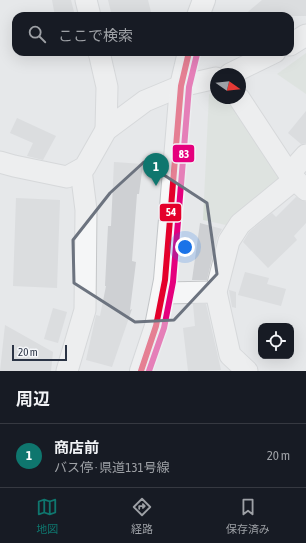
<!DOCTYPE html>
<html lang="ja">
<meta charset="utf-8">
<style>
body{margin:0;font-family:"Asap Condensed","Noto Sans JP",sans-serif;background:#242831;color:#f1f3f6}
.controls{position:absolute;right:12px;bottom:12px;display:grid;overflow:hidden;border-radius:8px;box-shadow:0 4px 16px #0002}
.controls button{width:36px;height:36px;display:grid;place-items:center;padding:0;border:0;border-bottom:1px solid #363941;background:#171b24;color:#f1f3f6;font:20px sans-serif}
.compass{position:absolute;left:210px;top:68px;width:36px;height:36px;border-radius:50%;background:#171b24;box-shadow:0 4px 16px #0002;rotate:104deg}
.scale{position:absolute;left:12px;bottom:10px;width:55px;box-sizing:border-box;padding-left:4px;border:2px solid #2b3445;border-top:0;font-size:11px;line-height:14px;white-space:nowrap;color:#2b3445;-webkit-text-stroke:3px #f4f6f9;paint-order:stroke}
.you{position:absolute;left:185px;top:247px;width:14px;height:14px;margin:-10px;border:3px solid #fff;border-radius:50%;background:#1a73e8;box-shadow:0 0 0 6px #1a73e833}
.badge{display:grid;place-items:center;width:26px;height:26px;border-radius:50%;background:#0f766e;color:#fff;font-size:13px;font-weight:700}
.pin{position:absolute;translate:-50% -33px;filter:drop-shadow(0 1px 2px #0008)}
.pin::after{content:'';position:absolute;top:21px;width:14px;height:12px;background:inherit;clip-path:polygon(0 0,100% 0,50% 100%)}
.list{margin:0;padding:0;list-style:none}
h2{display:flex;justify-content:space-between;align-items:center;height:52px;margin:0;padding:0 16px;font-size:17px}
h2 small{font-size:13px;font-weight:400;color:#9ea1a6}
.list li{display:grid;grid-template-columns:26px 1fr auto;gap:12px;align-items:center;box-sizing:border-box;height:64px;padding:0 16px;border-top:1px solid #363941}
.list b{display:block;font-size:15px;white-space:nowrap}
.list p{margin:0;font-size:13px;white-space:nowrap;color:#9ea1a6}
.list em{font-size:13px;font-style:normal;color:#9ea1a6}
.icon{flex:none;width:22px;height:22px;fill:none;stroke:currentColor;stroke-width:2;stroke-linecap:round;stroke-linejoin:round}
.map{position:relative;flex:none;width:306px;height:371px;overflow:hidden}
.search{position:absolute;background:#171b24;box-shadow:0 4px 16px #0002;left:12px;right:12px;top:12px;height:44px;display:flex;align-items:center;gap:10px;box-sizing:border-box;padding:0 14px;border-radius:12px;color:#9ea1a6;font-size:15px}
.sheet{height:116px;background:#171b24}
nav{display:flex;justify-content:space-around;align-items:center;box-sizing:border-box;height:56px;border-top:1px solid #363941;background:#171b24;font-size:11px;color:#9ea1a6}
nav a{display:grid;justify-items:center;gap:2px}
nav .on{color:#0f766e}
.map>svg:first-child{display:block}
.green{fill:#d6ded6}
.building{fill:#ced0d3}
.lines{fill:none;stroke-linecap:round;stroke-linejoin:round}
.minor-casing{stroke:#c4c6c8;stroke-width:23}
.major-casing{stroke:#c2c5c8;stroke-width:24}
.minor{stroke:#f5f6f7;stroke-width:21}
.major{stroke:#f8f8f8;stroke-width:22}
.bus-1-casing{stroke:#f4f6f9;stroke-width:9}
.bus-2-casing{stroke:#f4f6f9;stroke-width:9}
.bus-1{stroke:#e4002b;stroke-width:6}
.bus-2{stroke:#e5007d;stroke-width:6}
.marked{fill:none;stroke:#6c737f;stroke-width:3;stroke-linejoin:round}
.line-badge{stroke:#f4f6f9;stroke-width:1.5}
.badge-label{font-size:11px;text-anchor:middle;font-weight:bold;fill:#fff}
</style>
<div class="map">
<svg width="306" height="371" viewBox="0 0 306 371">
<rect width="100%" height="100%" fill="#e6e8ea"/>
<g class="green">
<polygon points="306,53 306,94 277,74"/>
<polygon points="209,94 216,95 216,98 228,98 282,179 226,225 203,220"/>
</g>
<g class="building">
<polygon points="52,0 71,0 75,16 55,16"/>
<polygon points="108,0 148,0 152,16 112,16"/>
<polygon points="262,0 306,0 306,16 243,16"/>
<polygon points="306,111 306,143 301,144 288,133"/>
<polygon points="17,118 56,136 43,160 27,156 33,143 10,133"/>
<polygon points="114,162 143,164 139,194 137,194 132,261 136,262 130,310 132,309 112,367 86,360 96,315 100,316 106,286 105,286 108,226 111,226"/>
<polygon points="296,197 306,202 306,223 294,236 297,240 268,268 243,242 249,232 272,213 276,217"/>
<polygon points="16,198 60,200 57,288 13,286"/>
<polygon points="200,223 222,229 217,238 207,280 192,280"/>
<polygon points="245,272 269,278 267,284 286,289 281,306 238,295"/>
<polygon points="229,290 236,292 236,308 232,307"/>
<polygon points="193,304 206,304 221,370 188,371 183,328 195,326"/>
<polygon points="53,308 67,312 58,343 44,339"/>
<polygon points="5,325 53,352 51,371 0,371"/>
</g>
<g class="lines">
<g class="minor-casing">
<g id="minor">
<polyline points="86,0 90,16"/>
<polyline points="290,45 306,35"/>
<polyline points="99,52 107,87 106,130"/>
<polyline points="230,74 275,52"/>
<polyline points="239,98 289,174 306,190"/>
<polyline points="0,162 14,166 67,177 85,167 106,130 145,101 181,86 216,78"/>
<polyline points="289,174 306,155"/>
<polyline points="163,293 216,292"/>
<polyline points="67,371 85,310 86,210 81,170"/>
<polyline points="247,371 230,355 216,292 229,241 240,224 295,179"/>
</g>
</g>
<g class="major-casing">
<g id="major">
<polyline points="198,16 204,0"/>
<polyline points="141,371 156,326 165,280 181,86 189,52"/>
</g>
</g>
<use href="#minor" class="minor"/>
<use href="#major" class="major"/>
<g class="bus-1-casing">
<polyline id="bus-1" points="141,371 156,326 165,280 181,86 189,52"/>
</g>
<g class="bus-2-casing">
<polyline id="bus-2" points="149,371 164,328 173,282 189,87 197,54"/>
</g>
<use href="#bus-1" class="bus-1"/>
<use href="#bus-2" class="bus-2"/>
</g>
<path d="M0 0H306V371H0ZM144 162 207 203 217 274 174 320 135 322 74 283 73 240 110 193Z" fill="#e6e8ea" fill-opacity=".55" fill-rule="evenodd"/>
<path class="marked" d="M144 162 207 203 217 274 174 320 135 322 74 283 73 240 110 193Z"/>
<g class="line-badge">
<rect x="172" y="144" width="23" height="19" rx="4" fill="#e5007d"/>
<rect x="159" y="203" width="23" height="19" rx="4" fill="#e4002b"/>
</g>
<g class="badge-label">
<text x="184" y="158">83</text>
<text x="171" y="216">54</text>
</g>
</svg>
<div class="controls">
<button><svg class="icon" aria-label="locate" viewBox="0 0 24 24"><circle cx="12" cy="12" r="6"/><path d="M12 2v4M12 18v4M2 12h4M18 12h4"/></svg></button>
</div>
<svg class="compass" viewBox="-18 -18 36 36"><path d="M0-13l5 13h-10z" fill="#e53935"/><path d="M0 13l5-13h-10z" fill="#9ea1a6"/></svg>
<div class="scale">20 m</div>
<div class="you"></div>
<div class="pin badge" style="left:156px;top:186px">1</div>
<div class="search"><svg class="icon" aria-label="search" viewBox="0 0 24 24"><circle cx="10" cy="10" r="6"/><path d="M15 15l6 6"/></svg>ここで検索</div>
</div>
<section class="sheet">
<h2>周辺<small></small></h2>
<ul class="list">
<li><span class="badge">1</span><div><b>商店前</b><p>バス停 · 県道131号線</p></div><em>20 m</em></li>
</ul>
</section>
<nav>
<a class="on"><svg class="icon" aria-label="map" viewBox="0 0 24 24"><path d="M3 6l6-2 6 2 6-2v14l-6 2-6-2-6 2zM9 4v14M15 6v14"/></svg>地図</a>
<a><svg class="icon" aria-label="directions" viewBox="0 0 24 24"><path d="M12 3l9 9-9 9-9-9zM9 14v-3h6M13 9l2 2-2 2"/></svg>経路</a>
<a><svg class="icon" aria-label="saved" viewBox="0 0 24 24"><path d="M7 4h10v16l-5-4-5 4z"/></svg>保存済み</a>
</nav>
